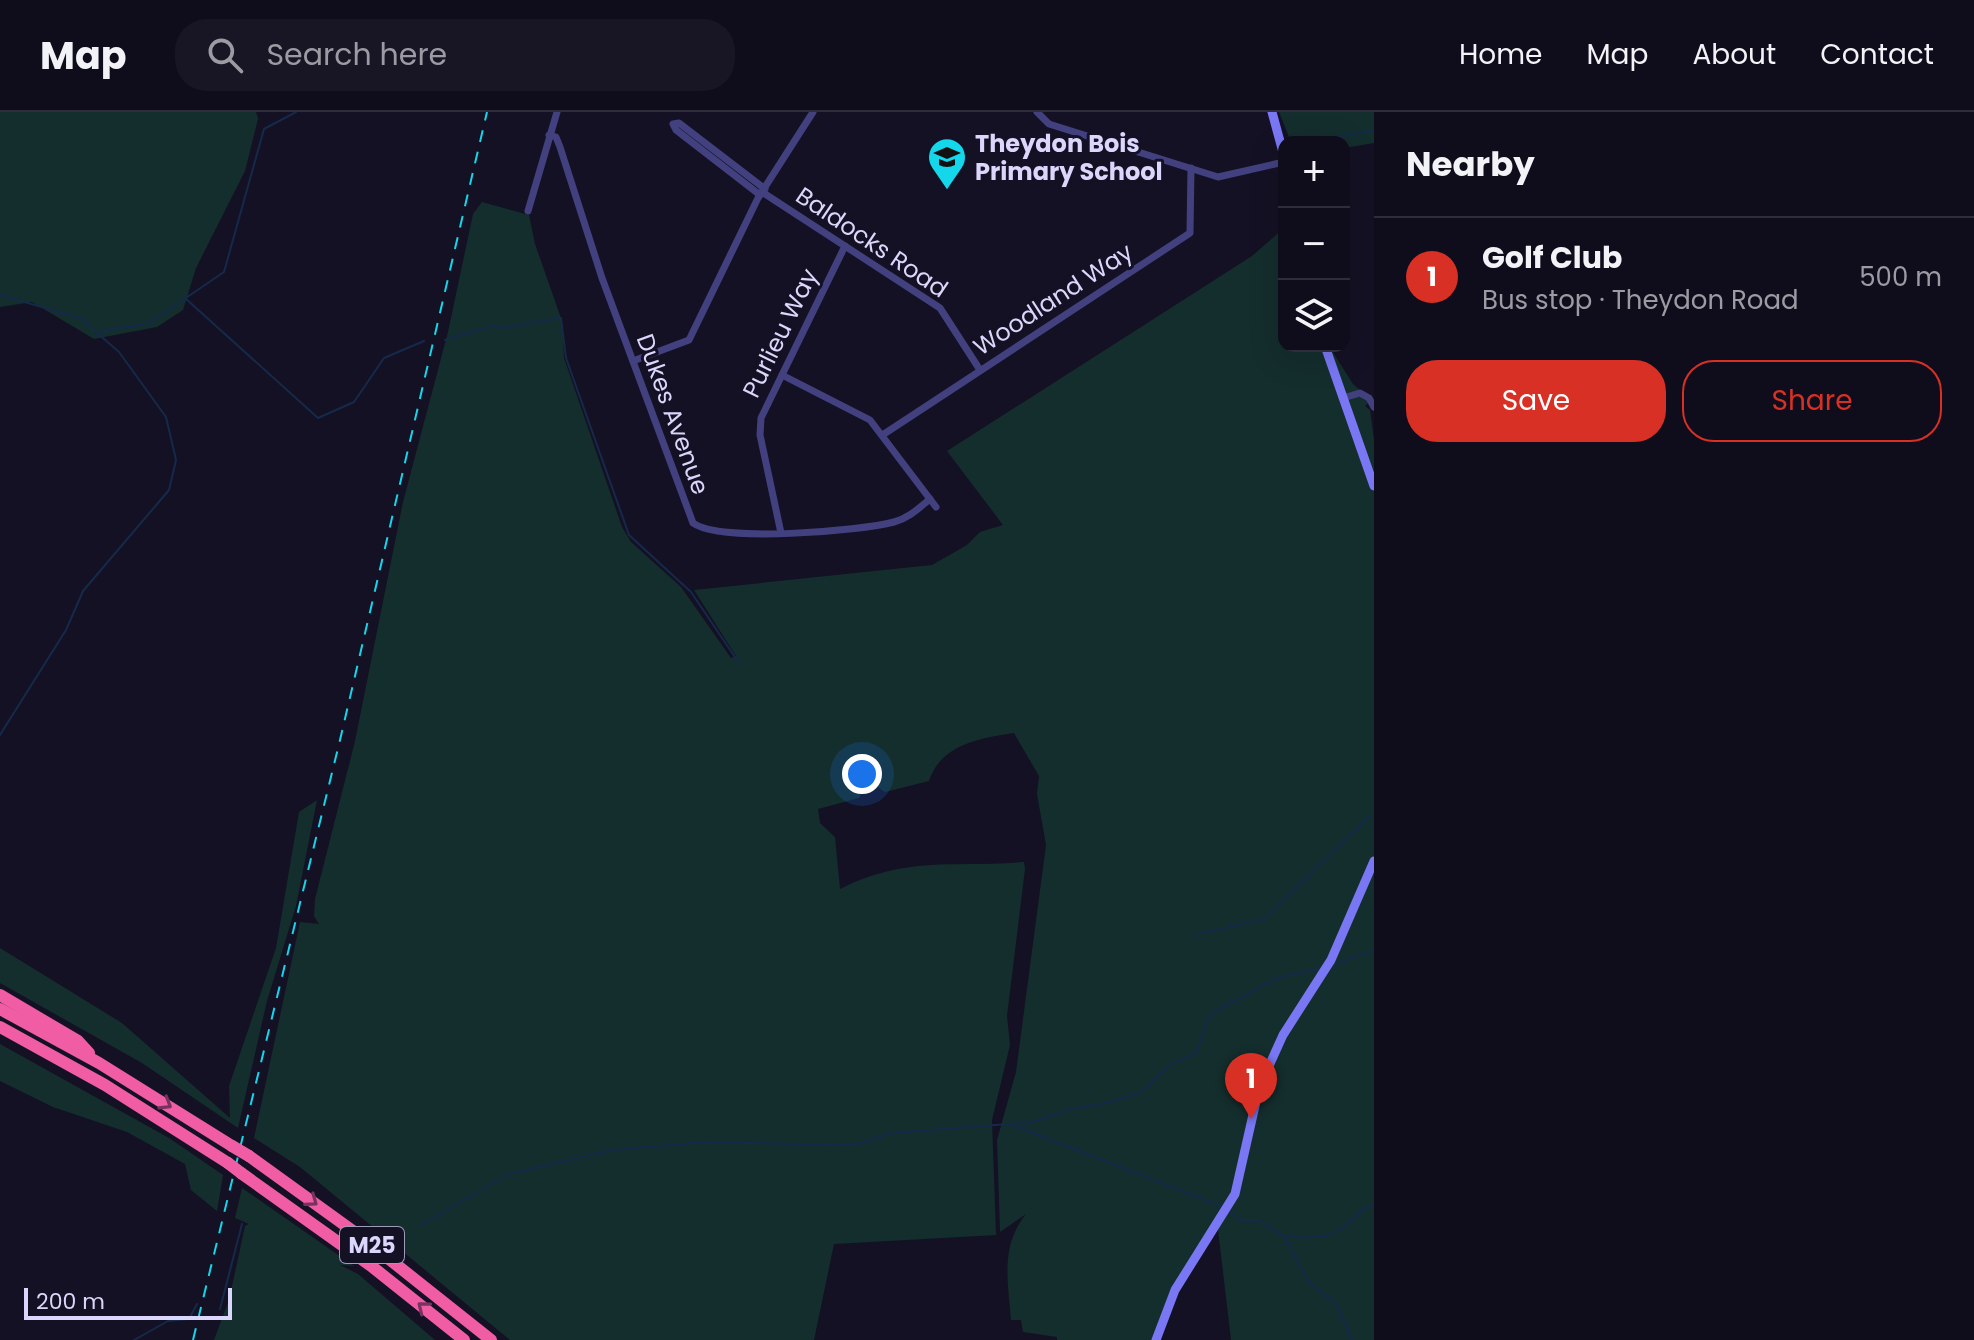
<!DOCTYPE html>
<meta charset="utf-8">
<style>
body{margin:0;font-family:Poppins,sans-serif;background:#181624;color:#f1f3f6}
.controls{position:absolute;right:24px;top:24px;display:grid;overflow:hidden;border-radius:16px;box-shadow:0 8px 32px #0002}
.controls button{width:72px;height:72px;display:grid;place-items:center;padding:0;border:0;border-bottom:2px solid #2f2d3a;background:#0f0d1b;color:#f1f3f6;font:40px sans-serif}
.scale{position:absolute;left:24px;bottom:20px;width:208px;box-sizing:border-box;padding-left:8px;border:4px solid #dbd7fc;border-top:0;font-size:22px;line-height:28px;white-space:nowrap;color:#dbd7fc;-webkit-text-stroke:6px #141124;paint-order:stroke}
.you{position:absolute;left:862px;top:662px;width:28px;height:28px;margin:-20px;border:6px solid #fff;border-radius:50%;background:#1a73e8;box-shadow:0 0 0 12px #1a73e833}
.badge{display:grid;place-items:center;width:52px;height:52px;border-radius:50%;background:#d93025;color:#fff;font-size:26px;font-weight:700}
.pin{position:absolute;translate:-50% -66px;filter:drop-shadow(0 2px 4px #0008)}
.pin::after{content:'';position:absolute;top:42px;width:28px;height:24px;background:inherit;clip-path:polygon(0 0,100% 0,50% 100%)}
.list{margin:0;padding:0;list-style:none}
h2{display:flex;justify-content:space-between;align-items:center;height:104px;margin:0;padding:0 32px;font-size:34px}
h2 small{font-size:26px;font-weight:400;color:#9b9ca3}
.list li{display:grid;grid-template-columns:52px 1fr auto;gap:24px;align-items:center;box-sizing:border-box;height:120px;padding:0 32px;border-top:2px solid #2f2d3a}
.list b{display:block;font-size:30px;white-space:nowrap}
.list p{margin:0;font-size:26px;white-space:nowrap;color:#9b9ca3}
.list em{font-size:26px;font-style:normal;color:#9b9ca3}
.actions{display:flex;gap:16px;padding:24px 32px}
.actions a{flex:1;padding:18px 0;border:2px solid #d93025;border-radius:32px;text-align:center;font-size:28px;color:#d93025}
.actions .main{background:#d93025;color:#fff}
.icon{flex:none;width:44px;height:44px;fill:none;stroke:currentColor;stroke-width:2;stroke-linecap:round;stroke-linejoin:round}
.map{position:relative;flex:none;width:1374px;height:1228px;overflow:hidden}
header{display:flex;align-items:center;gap:48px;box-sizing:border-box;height:112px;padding:0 40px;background:#0f0d1b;border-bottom:2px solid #2f2d3a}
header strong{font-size:38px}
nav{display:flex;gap:44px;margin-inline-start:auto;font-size:28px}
.search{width:560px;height:72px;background:#181624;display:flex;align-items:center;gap:20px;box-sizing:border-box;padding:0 28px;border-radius:32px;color:#9b9ca3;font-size:30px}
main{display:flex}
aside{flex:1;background:#0f0d1b}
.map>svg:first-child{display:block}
.green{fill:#142e2d}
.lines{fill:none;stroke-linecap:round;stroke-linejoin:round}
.stream{stroke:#152a4a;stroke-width:2}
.street{stroke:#42407f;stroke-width:7}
.secondary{stroke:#7977f3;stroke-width:9}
.highway{stroke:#f15da5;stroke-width:12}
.rail{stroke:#14d7eb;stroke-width:2;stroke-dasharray:12 10;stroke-linecap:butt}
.highway-bridge{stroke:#f15da5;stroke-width:12}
.oneway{stroke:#77335e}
.labels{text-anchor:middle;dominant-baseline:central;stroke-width:6;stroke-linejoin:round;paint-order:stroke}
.shield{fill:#141124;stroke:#9f9cbb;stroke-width:2}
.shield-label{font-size:22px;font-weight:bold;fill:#dbd7fc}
.poi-label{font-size:24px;font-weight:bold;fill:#dbd7fc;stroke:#141124;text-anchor:start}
.street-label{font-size:24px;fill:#dbd7fc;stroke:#141124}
</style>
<header>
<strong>Map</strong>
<div class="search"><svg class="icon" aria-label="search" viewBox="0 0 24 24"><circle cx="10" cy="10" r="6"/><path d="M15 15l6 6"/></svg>Search here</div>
<nav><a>Home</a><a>Map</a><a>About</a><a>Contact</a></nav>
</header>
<main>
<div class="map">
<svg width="1374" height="1228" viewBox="0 0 1374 1228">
<rect width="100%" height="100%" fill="#141124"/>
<g class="green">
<polygon points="0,0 256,0 258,7 245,59 196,156 183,198 157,215 94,227 32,190 0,195"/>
<polygon points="1279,0 1374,0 1374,31 1344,36 1344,30 1291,30"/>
<path d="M482 90 529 103 535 132 562 209 564 246 622 415 631 430 681 475 731 546 736 544 694 478 932 453 967 433 980 420 1003 413 947 339 1252 144 1284 116V234H1329L1353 272 1371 288 1365 294 1370 298 1374 328V1228H1231L1217 1109 1172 1177 1153 1228H1057V1225L1023 1220 1021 1208H1011C1008 1170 1000 1134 1026 1102L1000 1120 997 1028 1016 960 1046 733 1037 682 1039 664 1014 621C981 626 941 632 929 669L885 680 873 672 865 675 859 686 818 697 820 711 835 725 840 777C907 743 954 756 1024 750L1025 757 1007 904 1010 933 992 1008 996 1123 834 1132 814 1228H510L300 1055 254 1026 300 810 319 812 314 804 315 787 355 629 403 390 448 220 473 102Z"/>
<polygon points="317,688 296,794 267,889 238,1016 142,951 0,871 0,836 122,911 230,1006 229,974 276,836 299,700"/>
<polygon points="0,932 169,1026 223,1063 217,1099 191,1078 185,1052 127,1020 53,995 0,969"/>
<polygon points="242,1076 354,1154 340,1153 358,1162 435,1228 214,1228 229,1188 245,1114 249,1112 235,1106"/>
</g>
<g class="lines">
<g class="stream">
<polyline points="1315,30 1374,18"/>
<polyline points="0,183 80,206 119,240 166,305 176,348 169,378 83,479 66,518 0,623"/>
<polyline points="185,186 318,306 354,290 384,246 424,229"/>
<polyline points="98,220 149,211 224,160 264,17 296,0"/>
<polyline points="445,228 494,213 499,216 561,206 566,246 629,423 691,480 739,551"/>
<polyline points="1194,823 1264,807 1370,704"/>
<polyline points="1334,853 1374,838"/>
<polyline points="1013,1013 1223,1095"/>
<polyline points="1228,1099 1242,1108 1258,1108 1284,1124 1308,1169 1336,1192 1352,1228"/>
<polyline points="421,1113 509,1062 612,1038 704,1030 855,1033 891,1021 1034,1010 1069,997 1111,990 1141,980 1172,951 1197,941 1206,911 1215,899 1280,865 1320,857"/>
<path d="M1284 1124C1328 1127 1335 1127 1366 1094L1374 1095"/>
<polyline points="220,1197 242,1112"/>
<polyline points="134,1228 168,1209 189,1207 197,1192"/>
</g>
<g class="street">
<polyline points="1037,0 1049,12 1218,65 1284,50"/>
<path d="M549 23 556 25 560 35 602 166 693 411C720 431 860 419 894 410 909 406 919 396 930 387"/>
<polyline points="762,80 940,196 980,258"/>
<polyline points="760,83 676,18 673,12 679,11 765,77"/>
<polyline points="528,99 557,0"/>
<polyline points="633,249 689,228 758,86 813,0"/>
<polyline points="782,263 870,308 936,395"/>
<polyline points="1343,286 1360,281 1369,286 1374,295"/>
<polyline points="884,322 1190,121 1191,56"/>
<polyline points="781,421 760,323 761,306 845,134"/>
</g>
<g class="secondary">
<polyline points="1272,0 1284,44"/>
<polyline points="1325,234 1374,374"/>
<polyline points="1156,1228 1175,1178 1235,1082 1257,985 1269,954 1283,923 1331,848 1374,749"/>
</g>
<g class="highway">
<polyline points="0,883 78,929 89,941"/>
<polyline points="0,897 99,951 232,1034"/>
<polyline points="0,915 105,973 228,1051"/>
<polyline points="249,1044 364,1127 491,1228"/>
<polyline points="241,1061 370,1153 464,1228"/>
</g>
<polyline class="rail" points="193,1228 340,628 487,0"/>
<g class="highway-bridge">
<polyline points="232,1034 249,1044"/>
<polyline points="228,1051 241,1061"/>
</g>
</g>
<defs><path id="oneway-chevron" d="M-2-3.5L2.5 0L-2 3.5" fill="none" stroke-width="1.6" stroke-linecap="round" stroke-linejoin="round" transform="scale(2)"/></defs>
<g class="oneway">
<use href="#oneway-chevron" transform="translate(166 992) rotate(31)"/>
<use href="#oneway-chevron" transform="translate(312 1089) rotate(36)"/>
<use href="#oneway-chevron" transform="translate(423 1195) rotate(-141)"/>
</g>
<defs>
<g id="school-pin" transform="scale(2)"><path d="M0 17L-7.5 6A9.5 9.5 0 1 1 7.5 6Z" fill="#14d7eb" stroke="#141124"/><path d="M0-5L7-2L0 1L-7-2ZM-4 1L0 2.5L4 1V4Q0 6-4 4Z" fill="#111"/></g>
</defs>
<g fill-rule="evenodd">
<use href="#school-pin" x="947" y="45"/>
</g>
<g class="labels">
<rect class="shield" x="340" y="1115" width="64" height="36" rx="6"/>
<g class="shield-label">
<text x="372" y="1133">M25</text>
</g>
<g class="poi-label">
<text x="975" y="31">Theydon Bois<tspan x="975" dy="28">Primary School</tspan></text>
</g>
<g class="street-label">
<text transform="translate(872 130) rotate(34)">Baldocks Road</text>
<text transform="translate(1053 187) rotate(-33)">Woodland Way</text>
<text transform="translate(780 221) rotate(-64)">Purlieu Way</text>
<text transform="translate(673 302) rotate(70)">Dukes Avenue</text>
</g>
</g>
</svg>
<div class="controls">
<button>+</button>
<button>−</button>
<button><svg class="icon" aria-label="layers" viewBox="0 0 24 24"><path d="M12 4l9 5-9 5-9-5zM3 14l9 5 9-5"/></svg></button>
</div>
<div class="scale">200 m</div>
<div class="you"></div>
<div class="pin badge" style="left:1251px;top:1007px">1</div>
</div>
<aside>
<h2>Nearby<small></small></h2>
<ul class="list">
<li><span class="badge">1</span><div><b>Golf Club</b><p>Bus stop · Theydon Road</p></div><em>500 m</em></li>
</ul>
<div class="actions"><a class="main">Save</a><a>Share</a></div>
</aside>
</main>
